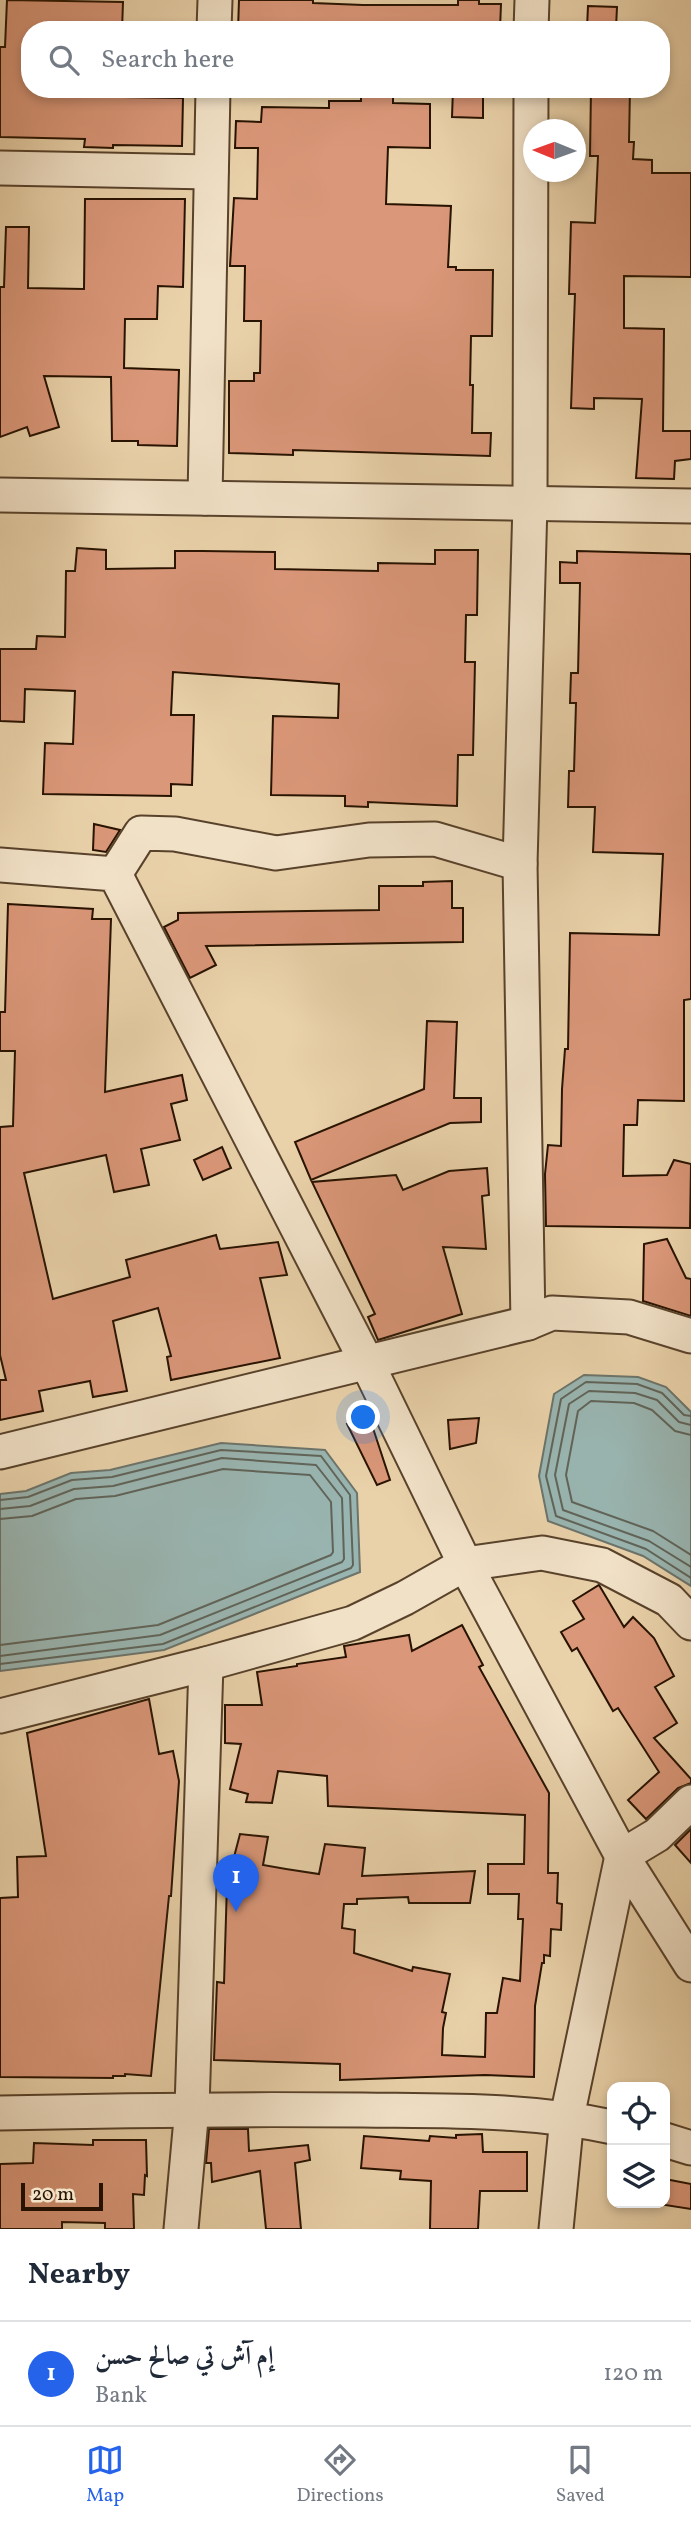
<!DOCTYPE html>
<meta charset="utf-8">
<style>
body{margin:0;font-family:Vollkorn,Amiri,serif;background:#f6f6f7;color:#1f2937}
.controls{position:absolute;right:21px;bottom:21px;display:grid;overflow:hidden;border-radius:14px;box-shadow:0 4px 10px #0003}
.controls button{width:63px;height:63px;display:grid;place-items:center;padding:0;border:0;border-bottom:2px solid #e0e1e3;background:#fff;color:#1f2937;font:35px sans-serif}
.compass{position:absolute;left:523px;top:119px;width:63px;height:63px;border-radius:50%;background:#fff;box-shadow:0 4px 10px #0003;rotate:271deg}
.scale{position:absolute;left:21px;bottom:18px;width:82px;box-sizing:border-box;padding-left:7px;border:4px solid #281301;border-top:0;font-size:19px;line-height:24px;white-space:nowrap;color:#281301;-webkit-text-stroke:5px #f1e1c7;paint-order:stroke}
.you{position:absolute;left:364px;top:1418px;width:24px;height:24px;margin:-18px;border:5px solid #fff;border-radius:50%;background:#1a73e8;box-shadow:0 0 0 10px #1a73e833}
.badge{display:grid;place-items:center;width:46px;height:46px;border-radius:50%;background:#2563eb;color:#fff;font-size:23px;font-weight:700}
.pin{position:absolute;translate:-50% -58px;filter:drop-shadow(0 2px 4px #0008)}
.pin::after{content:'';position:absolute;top:37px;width:24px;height:21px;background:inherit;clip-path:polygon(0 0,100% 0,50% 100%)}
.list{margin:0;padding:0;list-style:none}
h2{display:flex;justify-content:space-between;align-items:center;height:91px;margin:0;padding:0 28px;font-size:30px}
h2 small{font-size:23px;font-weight:400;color:#747a83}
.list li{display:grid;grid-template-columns:46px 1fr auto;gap:21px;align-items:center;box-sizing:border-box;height:105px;padding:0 28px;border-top:2px solid #e0e1e3}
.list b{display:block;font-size:26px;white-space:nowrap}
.list p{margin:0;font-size:23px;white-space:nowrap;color:#747a83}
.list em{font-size:23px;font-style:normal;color:#747a83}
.icon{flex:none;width:38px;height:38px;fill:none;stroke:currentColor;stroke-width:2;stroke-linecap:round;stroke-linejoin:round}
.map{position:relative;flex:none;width:691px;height:2229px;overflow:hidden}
.search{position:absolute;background:#fff;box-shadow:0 4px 10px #0003;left:21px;right:21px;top:21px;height:77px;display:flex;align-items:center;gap:18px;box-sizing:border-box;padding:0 24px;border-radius:28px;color:#747a83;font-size:26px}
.sheet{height:196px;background:#fff}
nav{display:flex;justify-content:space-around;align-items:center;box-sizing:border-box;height:98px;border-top:2px solid #e0e1e3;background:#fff;font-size:19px;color:#747a83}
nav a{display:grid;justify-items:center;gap:4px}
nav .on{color:#2563eb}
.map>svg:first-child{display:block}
.water{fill:#99b5b1;stroke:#6c746b;stroke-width:2}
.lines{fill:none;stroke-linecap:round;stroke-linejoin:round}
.shore{stroke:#606459;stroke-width:2}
.building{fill:#da9779;stroke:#281301;stroke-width:2}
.minor-casing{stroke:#58422b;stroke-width:37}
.minor{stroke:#f1e1c7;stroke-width:33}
</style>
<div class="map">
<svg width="691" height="2229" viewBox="0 0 691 2229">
<rect width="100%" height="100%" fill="#e9d1a9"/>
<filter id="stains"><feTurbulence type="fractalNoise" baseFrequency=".00286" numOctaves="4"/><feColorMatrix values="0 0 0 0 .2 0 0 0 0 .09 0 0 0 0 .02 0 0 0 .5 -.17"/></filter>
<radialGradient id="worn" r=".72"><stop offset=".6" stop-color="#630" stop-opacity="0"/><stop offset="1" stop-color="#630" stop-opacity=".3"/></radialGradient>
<g class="water">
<polygon points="584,1375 638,1377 666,1387 691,1412 691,1586 643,1556 548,1521 539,1476 554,1394"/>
<polygon points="221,1443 325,1450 357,1493 360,1572 164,1650 0,1671 0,1494 26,1491 71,1473 110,1470"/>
</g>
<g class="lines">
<g class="shore">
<polyline points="691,1416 684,1415 662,1393 637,1384 586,1382 561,1399 546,1476 556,1516 646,1549 691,1578"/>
<polyline points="691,1425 679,1422 657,1400 635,1393 589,1391 569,1404 555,1475 563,1510 649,1541 691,1567"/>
<polyline points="691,1435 675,1431 652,1410 634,1403 591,1401 578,1411 566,1475 572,1502 653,1531 691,1555"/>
<polyline points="0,1500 28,1497 72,1480 112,1477 221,1450 321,1456 350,1495 353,1565 351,1568 163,1644 0,1664"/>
<polyline points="0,1509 30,1506 74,1489 113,1486 222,1458 316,1465 342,1498 344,1559 342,1562 160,1635 0,1656"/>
<polyline points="0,1519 32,1516 76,1499 115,1496 223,1469 310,1475 331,1502 333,1552 331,1555 158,1625 0,1645"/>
</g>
</g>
<g class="building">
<polygon points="7,0 123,2 122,30 30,30 30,89 123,89 123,97 183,98 182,146 113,145 113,148 84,147 85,139 0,137 0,47 5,47"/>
<polygon points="239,0 313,0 313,3 363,5 458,5 458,0 479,0 479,4 501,4 500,29 238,30"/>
<polygon points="588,6 617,7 616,28 587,28"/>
<polygon points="361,89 393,89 393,103 430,104 430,148 388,147 386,204 451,206 448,267 456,267 456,270 493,270 492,336 471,336 470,385 473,385 472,433 491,433 490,456 293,450 293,455 229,453 229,381 254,381 254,373 260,373 261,321 244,321 245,266 230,266 234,198 257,199 258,148 235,148 236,121 261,122 262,107 329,108 329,101 361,101"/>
<polygon points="453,89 483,89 483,118 452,117"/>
<polygon points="591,89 630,89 629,142 634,142 633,159 652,160 652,173 691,173 691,277 624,276 624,328 664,329 663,431 691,431 691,459 675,461 674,479 636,478 642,399 594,398 594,409 571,408 575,294 569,294 571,222 595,223 598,156 590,156"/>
<polygon points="85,199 185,199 183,287 158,286 157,319 125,319 124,368 179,370 177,446 138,445 138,441 112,441 111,377 44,376 59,427 30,436 27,427 0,437 0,287 4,287 6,227 29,227 28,288 84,289"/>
<polygon points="77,548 106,550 106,569 175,568 175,551 202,551 275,552 275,569 378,571 378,563 435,564 435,550 478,550 477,615 466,615 465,662 475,662 473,755 458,755 457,806 368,802 368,807 345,806 345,796 271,795 273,716 338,718 339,684 173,672 171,715 194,715 192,785 171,784 171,796 43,794 45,743 73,744 75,691 25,689 24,722 0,721 0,649 36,649 37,636 65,637 66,571 75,571"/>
<polygon points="577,551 691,554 691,999 684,1000 684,1101 638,1100 637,1125 624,1125 623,1176 667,1175 674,1160 691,1164 690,1228 546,1226 545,1174 548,1145 561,1146 562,1089 565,1049 568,1049 570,933 659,935 663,854 593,852 595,807 568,807 569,771 574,771 576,703 570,703 571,673 578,673 580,583 560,583 560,562 577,563"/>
<polygon points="94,824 120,830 106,852 93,850"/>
<polygon points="452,881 452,908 463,908 463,942 206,946 216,965 190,978 164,927 178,920 178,913 379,910 379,886 423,886 423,882"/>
<polygon points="8,904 93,909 92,919 111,919 105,1092 182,1075 187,1100 171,1104 180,1140 141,1149 149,1185 114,1192 106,1155 24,1173 53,1299 130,1277 126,1260 216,1235 220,1249 278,1242 287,1275 260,1278 280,1358 171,1380 167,1357 171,1356 158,1308 113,1321 127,1391 93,1397 90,1381 39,1391 43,1411 0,1420 0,1380 6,1380 0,1355 0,1127 13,1126 15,1051 0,1051 0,1012 5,1012"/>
<polygon points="427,1021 457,1022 454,1098 481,1098 481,1122 450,1123 311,1180 295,1142 424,1089"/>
<polygon points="222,1147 231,1168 203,1180 194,1160"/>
<polygon points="487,1168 489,1195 482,1196 486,1249 443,1247 462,1314 378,1340 368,1317 375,1314 312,1182 396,1175 403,1190 449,1171"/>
<polygon points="667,1239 686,1278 691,1279 691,1316 643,1301 644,1244"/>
<polygon points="368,1413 390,1480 377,1485 347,1424"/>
<polygon points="479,1418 476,1443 450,1449 448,1420"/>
<polygon points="599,1585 624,1627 633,1617 654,1638 674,1676 655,1687 677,1723 654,1738 691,1779 691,1783 678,1788 646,1819 628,1800 659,1772 618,1708 613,1711 577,1648 572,1651 561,1632 584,1619 573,1601"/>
<polygon points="462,1625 483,1665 479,1667 549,1793 548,1873 558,1873 557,1903 562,1904 561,1930 551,1929 550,1956 544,1955 544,1963 542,1963 535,2006 534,2077 485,2075 340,2080 340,2064 214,2060 217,1982 224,1983 227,1884 240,1834 268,1837 263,1865 286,1869 319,1874 325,1844 365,1848 362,1876 475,1871 470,1903 409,1903 408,1897 357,1899 357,1904 344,1904 342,1928 355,1930 354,1953 412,1971 413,1967 450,1974 442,2012 446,2013 443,2028 442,2055 485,2057 486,2013 497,2013 503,1978 520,1981 523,1919 518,1919 519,1894 488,1894 488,1864 524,1864 525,1815 328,1806 327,1776 278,1771 272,1803 246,1802 248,1794 230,1789 241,1744 225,1743 225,1705 262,1705 257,1672 297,1666 297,1664 346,1657 344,1646 409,1635 412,1651"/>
<polygon points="149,1699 159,1754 173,1751 179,1781 171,1896 169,1896 151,2076 125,2074 125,2076 113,2076 113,2078 0,2077 0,1898 18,1897 17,1857 46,1856 27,1733"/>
<polygon points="691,1829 691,1863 675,1845"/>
<polygon points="209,2129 248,2129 249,2151 308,2145 310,2160 295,2163 301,2229 266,2229 260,2171 212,2182 211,2163 206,2163"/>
<polygon points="482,2134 483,2152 527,2152 527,2191 480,2191 478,2229 430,2229 431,2181 400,2179 401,2171 361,2168 364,2136 429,2141 430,2136 456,2138 456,2135"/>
<polygon points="93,2140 146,2140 147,2176 145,2175 144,2195 133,2194 134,2229 105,2229 105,2223 62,2222 62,2229 0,2229 0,2164 33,2163 34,2143 93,2145"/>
<polygon points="665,2179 691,2184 691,2209 665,2205"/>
</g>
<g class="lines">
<g class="minor-casing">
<g id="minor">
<polyline points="214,30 215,0"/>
<polyline points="531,30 532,0"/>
<polyline points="0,168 211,172"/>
<polyline points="0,495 691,506"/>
<polyline points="205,498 213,89"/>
<polyline points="0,865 115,874 367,1363 465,1564 622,1856 691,1965"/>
<polyline points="115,874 141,833 175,834 276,853 369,840 435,839 520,864"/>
<polyline points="528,1323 520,864 530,503 531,89"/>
<polyline points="0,1452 528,1323 552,1313 629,1317 691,1336"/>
<polyline points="0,1716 206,1664 353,1623 405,1598 465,1564 542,1553 602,1565 669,1600 691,1623"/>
<path d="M0 2113C121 2110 242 2109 363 2110 446 2111 530 2109 612 2127"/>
<polyline points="665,2140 691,2148"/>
<polyline points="181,2229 192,2108 206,1664"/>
<polyline points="556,2229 567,2117 622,1856 657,1835 691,1802"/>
</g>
</g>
<use href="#minor" class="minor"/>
</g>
<rect width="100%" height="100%" filter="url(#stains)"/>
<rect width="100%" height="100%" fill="url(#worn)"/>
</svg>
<div class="controls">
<button><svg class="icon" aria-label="locate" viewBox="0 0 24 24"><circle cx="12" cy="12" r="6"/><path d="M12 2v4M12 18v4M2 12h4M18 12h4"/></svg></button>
<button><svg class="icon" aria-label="layers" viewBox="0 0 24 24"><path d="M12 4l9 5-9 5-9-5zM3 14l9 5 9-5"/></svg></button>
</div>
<svg class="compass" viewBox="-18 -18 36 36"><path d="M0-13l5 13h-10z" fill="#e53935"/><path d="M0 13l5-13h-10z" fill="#747a83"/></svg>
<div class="scale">20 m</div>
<div class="you"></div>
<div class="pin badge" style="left:236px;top:1912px">1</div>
<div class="search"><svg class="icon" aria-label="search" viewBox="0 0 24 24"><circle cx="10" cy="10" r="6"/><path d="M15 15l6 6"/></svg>Search here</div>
</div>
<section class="sheet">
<h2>Nearby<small></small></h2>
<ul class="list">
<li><span class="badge">1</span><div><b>إم آش تي صالح حسن</b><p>Bank</p></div><em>120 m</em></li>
</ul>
</section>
<nav>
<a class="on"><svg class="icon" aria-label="map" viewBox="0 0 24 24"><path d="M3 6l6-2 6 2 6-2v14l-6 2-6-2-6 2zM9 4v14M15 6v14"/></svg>Map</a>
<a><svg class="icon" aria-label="directions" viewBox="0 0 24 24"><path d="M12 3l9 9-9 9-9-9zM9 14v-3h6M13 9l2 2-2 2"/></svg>Directions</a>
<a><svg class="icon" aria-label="saved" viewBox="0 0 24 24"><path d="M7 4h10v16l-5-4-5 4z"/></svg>Saved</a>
</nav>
